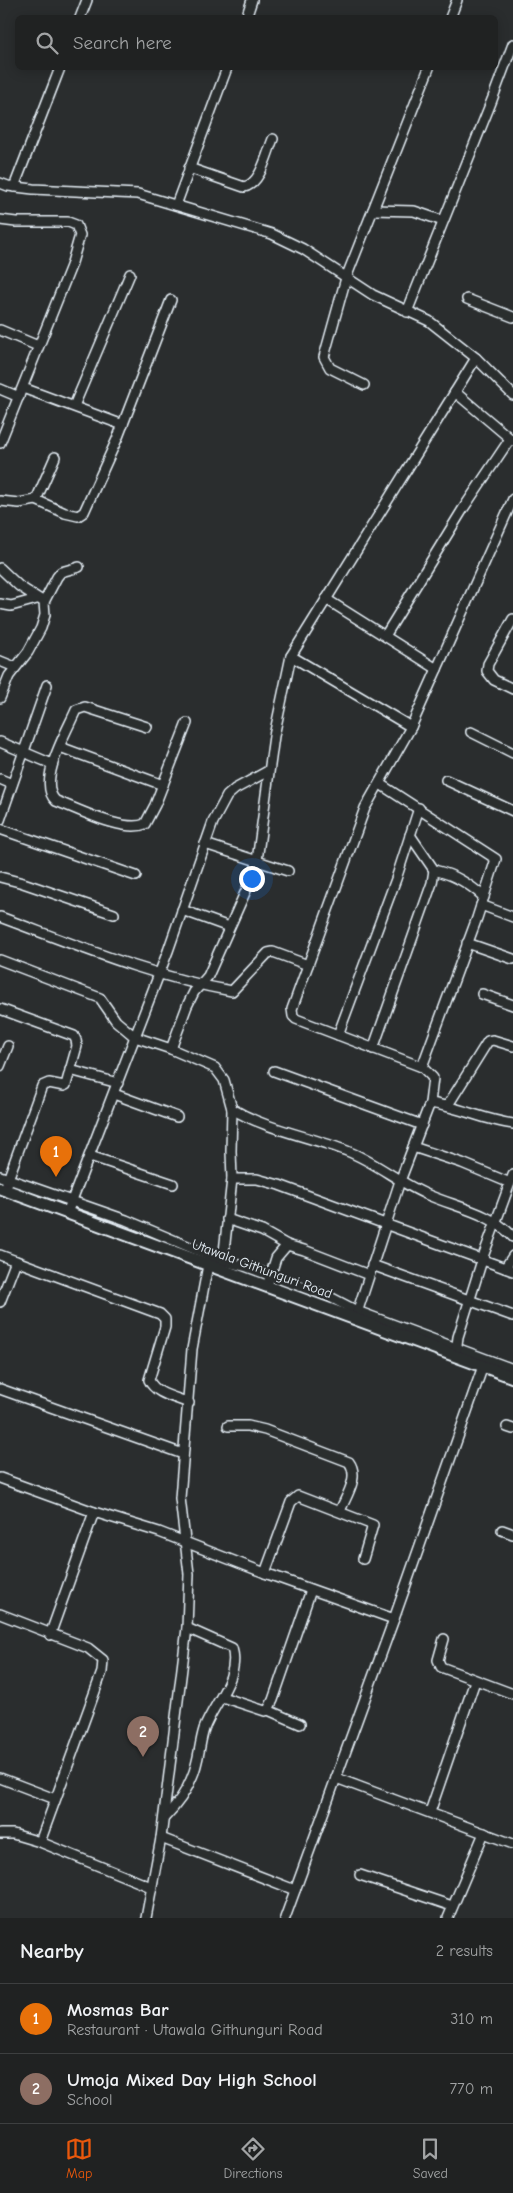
<!DOCTYPE html>
<meta charset="utf-8">
<style>
body{margin:0;font-family:"Comic Neue",sans-serif;background:#282a2a;color:#f1f3f6}
.you{position:absolute;left:251px;top:878px;width:18px;height:18px;margin:-12px;border:4px solid #fff;border-radius:50%;background:#1a73e8;box-shadow:0 0 0 8px #1a73e833}
.badge{display:grid;place-items:center;width:32px;height:32px;border-radius:50%;background:#ea580c;color:#fff;font-size:16px;font-weight:700}
.pin{position:absolute;translate:-50% -41px;filter:drop-shadow(0 1px 2px #0008)}
.pin::after{content:'';position:absolute;top:26px;width:18px;height:15px;background:inherit;clip-path:polygon(0 0,100% 0,50% 100%)}
.list{margin:0;padding:0;list-style:none}
h2{display:flex;justify-content:space-between;align-items:center;height:65px;margin:0;padding:0 20px;font-size:21px}
h2 small{font-size:16px;font-weight:400;color:#a2a4a5}
.list li{display:grid;grid-template-columns:32px 1fr auto;gap:15px;align-items:center;box-sizing:border-box;height:70px;padding:0 20px;border-top:1px solid #3d3f40}
.list b{display:block;font-size:19px;white-space:nowrap}
.list p{margin:0;font-size:16px;white-space:nowrap;color:#a2a4a5}
.list em{font-size:16px;font-style:normal;color:#a2a4a5}
.icon{flex:none;width:28px;height:28px;fill:none;stroke:currentColor;stroke-width:2;stroke-linecap:round;stroke-linejoin:round}
.map{position:relative;flex:none;width:513px;height:1918px;overflow:hidden}
.search{position:absolute;background:#202222;box-shadow:0 2px 12px #0003;left:15px;right:15px;top:15px;height:55px;display:flex;align-items:center;gap:12px;box-sizing:border-box;padding:0 18px;border-radius:8px;color:#a2a4a5;font-size:19px}
.sheet{height:205px;background:#202222}
nav{display:flex;justify-content:space-around;align-items:center;box-sizing:border-box;height:70px;border-top:1px solid #3d3f40;background:#202222;font-size:14px;color:#a2a4a5}
nav a{display:grid;justify-items:center;gap:2px}
nav .on{color:#ea580c}
.map>svg:first-child{display:block}
.lines{fill:none;stroke-linecap:round;stroke-linejoin:round}
.minor-casing{stroke:#e8f1f8;stroke-width:12}
.tertiary-casing{stroke:#e8f1f8;stroke-width:15}
.minor{stroke:#2a2d2e;stroke-width:9}
.tertiary{stroke:#2a2d2e;stroke-width:11}
.labels{text-anchor:middle;dominant-baseline:central;stroke-width:4.5;stroke-linejoin:round;paint-order:stroke}
.street-label{font-size:14px;fill:#e8f1f8;stroke:#2a2d2e}
</style>
<div class="map">
<svg width="513" height="1918" viewBox="0 0 513 1918">
<rect width="100%" height="100%" fill="#2a2d2e"/>
<filter id="ink" filterUnits="userSpaceOnUse"><feTurbulence type="fractalNoise" baseFrequency=".02" numOctaves="2"/><feDisplacementMap in="SourceGraphic" scale="10" xChannelSelector="R" yChannelSelector="G"/><feConvolveMatrix kernelMatrix="1 2 1 2 8 2 1 2 1" color-interpolation-filters="sRGB"/></filter>
<g filter="url(#ink)">
<g class="lines">
<g class="minor-casing">
<g id="minor">
<polyline points="80,18 87,0"/>
<polyline points="246,18 252,0"/>
<polyline points="450,18 457,0"/>
<path d="M189 168 244 187C261 184 267 153 273 139"/>
<polyline points="0,183 8,186 33,189 138,194 272,234 303,249 373,295 429,321 476,358 513,395"/>
<polyline points="14,187 60,68"/>
<polyline points="176,205 227,68"/>
<polyline points="373,210 414,211 443,221"/>
<polyline points="0,220 16,222 68,222 76,225 80,235 71,266 0,443"/>
<polyline points="467,299 513,317"/>
<polyline points="407,312 492,100 513,44"/>
<polyline points="0,330 38,346"/>
<polyline points="476,358 455,392 513,441"/>
<polyline points="364,385 330,368 324,357 346,278 429,68"/>
<polyline points="23,388 123,425"/>
<polyline points="0,389 19,397"/>
<polyline points="74,406 130,274"/>
<polyline points="36,500 55,457"/>
<polyline points="0,501 19,503 36,500 65,513 78,516 84,512 118,437 171,300"/>
<polyline points="0,568 19,586 44,602"/>
<polyline points="326,599 437,669"/>
<polyline points="0,604 11,606 37,599"/>
<polyline points="513,619 488,664 487,671 494,680 513,689"/>
<polyline points="385,636 463,509 510,439"/>
<polyline points="291,656 411,727"/>
<polyline points="0,661 15,667"/>
<polyline points="0,698 9,676 28,652 41,628 45,615 44,602 57,577 61,572 79,567"/>
<path d="M147 727 85 707 76 710C67 731 36 783 56 801 78 809 124 833 145 824L155 805 187 723"/>
<polyline points="471,732 513,753"/>
<polyline points="0,742 52,764"/>
<polyline points="60,747 163,785"/>
<polyline points="0,779 12,784"/>
<polyline points="446,780 513,811"/>
<polyline points="380,784 496,859 477,918 422,1067"/>
<polyline points="0,820 47,685"/>
<polyline points="0,829 136,876"/>
<path d="M410 835 434 870C455 875 468 883 484 897"/>
<polyline points="205,844 288,871"/>
<polyline points="0,877 23,883 114,914"/>
<polyline points="481,905 513,917"/>
<polyline points="182,910 229,927"/>
<path d="M0 917C76 945 152 977 232 991L268 953 273 952 308 965"/>
<polyline points="467,943 513,959"/>
<path d="M0 960 100 998 116 1021 135 1037 171 1049 215 1068 224 1080 232 1109C268 1130 309 1136 347 1151 376 1162 399 1183 428 1195 456 1207 492 1213 513 1237"/>
<polyline points="482,994 513,1005"/>
<polyline points="0,1009 74,1036 76,1040 77,1046 66,1085 64,1086 49,1083 42,1086 7,1182"/>
<polyline points="338,1035 396,879 419,808"/>
<polyline points="171,1049 187,1006 194,992 208,976 256,868 274,736 291,656 455,392"/>
<polyline points="373,1049 432,883 434,870"/>
<polyline points="0,1066 8,1046"/>
<polyline points="70,1070 118,1083"/>
<polyline points="274,1071 422,1125"/>
<polyline points="114,1094 177,1117"/>
<path d="M430 1103C459 1107 484 1120 513 1124"/>
<polyline points="448,1105 488,1041 493,1040 513,1046"/>
<polyline points="413,1147 462,1163 510,1183"/>
<polyline points="90,1156 173,1184"/>
<polyline points="0,1176 126,1220 223,1261 247,1267 330,1297 357,1311 513,1369"/>
<polyline points="232,1179 257,1179 279,1185 513,1271"/>
<polyline points="69,1208 168,951 213,822 227,796 235,789 268,771"/>
<polyline points="227,1219 262,1231 287,1245"/>
<polyline points="0,1255 16,1261 0,1302"/>
<path d="M16 1261 160 1314 165 1319V1327L149 1380C155 1394 175 1397 189 1403"/>
<polyline points="223,1261 232,1179 231,1151 232,1109"/>
<polyline points="372,1265 513,1316"/>
<polyline points="505,1268 513,1256"/>
<polyline points="269,1280 276,1258 287,1245 304,1250 369,1275"/>
<polyline points="355,1319 400,1181 430,1103 433,1078 422,1067 296,1019 293,1016 292,1009 365,808 411,727 513,499"/>
<polyline points="456,1353 458,1337 484,1254 513,1175"/>
<polyline points="0,1389 183,1454"/>
<path d="M228 1426H248L265 1430 349 1462C360 1477 346 1496 340 1511"/>
<polyline points="507,1427 513,1429"/>
<polyline points="0,1478 94,1512 159,1532 265,1573 394,1619"/>
<polyline points="502,1530 513,1534"/>
<polyline points="265,1573 291,1502 298,1496 373,1525 363,1559"/>
<polyline points="0,1614 88,1648 103,1660 102,1672 40,1842"/>
<polyline points="50,1635 94,1512"/>
<polyline points="444,1639 438,1660 441,1667 513,1694"/>
<polyline points="222,1697 265,1711 268,1710 300,1724"/>
<polyline points="268,1710 273,1700 311,1590"/>
<polyline points="0,1778 55,1799"/>
<polyline points="336,1778 513,1844"/>
<polyline points="430,1812 475,1681"/>
<path d="M164 1818C176 1806 186 1793 192 1777 199 1762 199 1745 204 1729 213 1704 241 1677 232 1648L187 1628"/>
<polyline points="0,1834 13,1834 40,1842 151,1887"/>
<polyline points="161,1838 295,1890"/>
<polyline points="360,1875 452,1906"/>
<polyline points="146,1918 161,1838 187,1628 189,1574 180,1498 192,1349 208,1265"/>
<polyline points="285,1918 394,1619 483,1366"/>
<polyline points="448,1918 484,1833"/>
</g>
</g>
<g class="tertiary-casing">
<polyline id="tertiary" points="0,1188 513,1377"/>
</g>
<use href="#minor" class="minor"/>
<use href="#tertiary" class="tertiary"/>
</g>
</g>
<g class="labels">
<g class="street-label">
<text transform="translate(262 1269) rotate(20)">Utawala Githunguri Road</text>
</g>
</g>
</svg>
<div class="you"></div>
<div class="pin badge" style="left:56px;top:1177px;background:#e8710a">1</div>
<div class="pin badge" style="left:143px;top:1757px;background:#8d6e63">2</div>
<div class="search"><svg class="icon" aria-label="search" viewBox="0 0 24 24"><circle cx="10" cy="10" r="6"/><path d="M15 15l6 6"/></svg>Search here</div>
</div>
<section class="sheet">
<h2>Nearby<small>2 results</small></h2>
<ul class="list">
<li><span class="badge" style="background:#e8710a">1</span><div><b>Mosmas Bar</b><p>Restaurant · Utawala Githunguri Road</p></div><em>310 m</em></li>
<li><span class="badge" style="background:#8d6e63">2</span><div><b>Umoja Mixed Day High School</b><p>School</p></div><em>770 m</em></li>
</ul>
</section>
<nav>
<a class="on"><svg class="icon" aria-label="map" viewBox="0 0 24 24"><path d="M3 6l6-2 6 2 6-2v14l-6 2-6-2-6 2zM9 4v14M15 6v14"/></svg>Map</a>
<a><svg class="icon" aria-label="directions" viewBox="0 0 24 24"><path d="M12 3l9 9-9 9-9-9zM9 14v-3h6M13 9l2 2-2 2"/></svg>Directions</a>
<a><svg class="icon" aria-label="saved" viewBox="0 0 24 24"><path d="M7 4h10v16l-5-4-5 4z"/></svg>Saved</a>
</nav>
